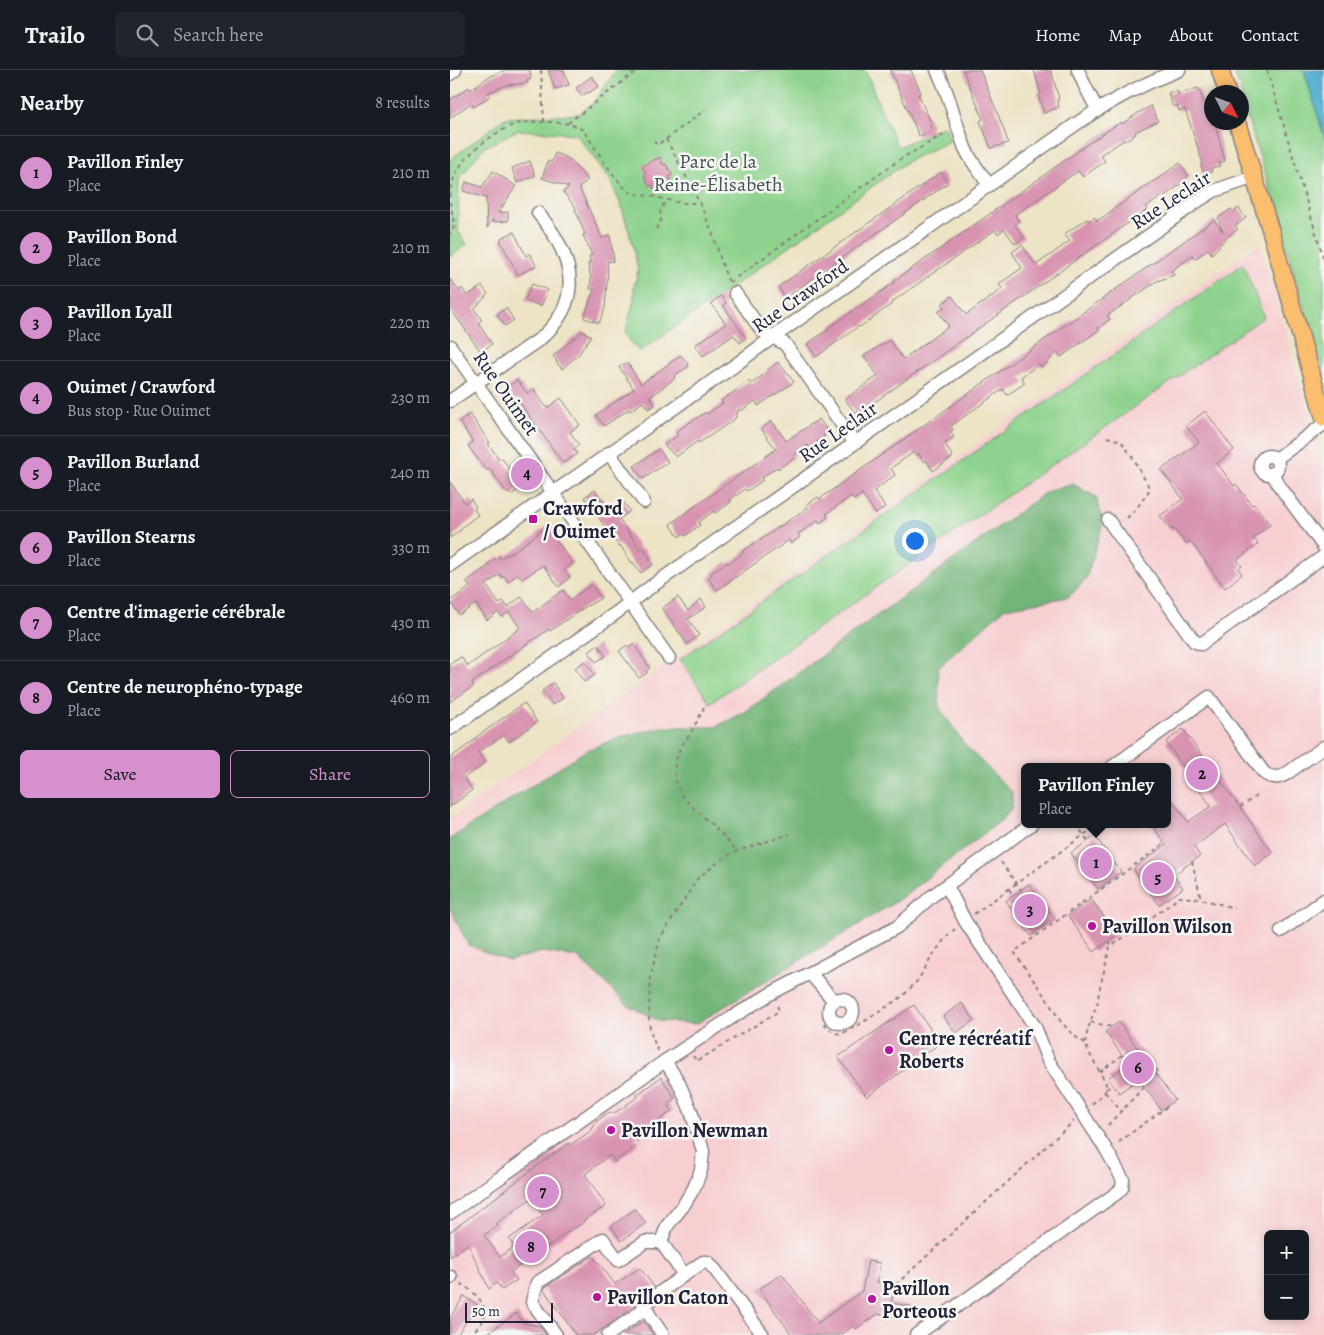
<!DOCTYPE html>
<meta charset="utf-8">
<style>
body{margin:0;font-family:Alegreya,serif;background:#20242c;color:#f1f3f6}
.controls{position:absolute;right:15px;bottom:15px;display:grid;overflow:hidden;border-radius:8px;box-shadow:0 2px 8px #0003}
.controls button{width:45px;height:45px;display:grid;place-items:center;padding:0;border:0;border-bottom:1px solid #363941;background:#171b24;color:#f1f3f6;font:25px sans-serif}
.compass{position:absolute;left:754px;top:15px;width:45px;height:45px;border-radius:50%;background:#171b24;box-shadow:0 2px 8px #0003;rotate:132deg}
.scale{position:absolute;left:15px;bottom:12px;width:88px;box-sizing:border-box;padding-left:5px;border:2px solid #22223b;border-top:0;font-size:14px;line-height:18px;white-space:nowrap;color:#22223b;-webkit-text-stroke:4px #f6f6f2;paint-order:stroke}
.you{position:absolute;left:464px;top:470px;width:18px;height:18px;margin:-12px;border:4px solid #fff;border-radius:50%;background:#1a73e8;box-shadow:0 0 0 8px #1a73e833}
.badge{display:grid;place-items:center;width:32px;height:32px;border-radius:50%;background:#d690ce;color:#111;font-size:16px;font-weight:700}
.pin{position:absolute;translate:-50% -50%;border:2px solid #fff;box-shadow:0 1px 5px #0006}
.popup{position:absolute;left:571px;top:693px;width:150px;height:65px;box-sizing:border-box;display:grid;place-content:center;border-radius:8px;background:#171b24;filter:drop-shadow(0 1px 4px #0005);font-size:16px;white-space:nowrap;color:#9ea1a6}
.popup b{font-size:19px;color:#f1f3f6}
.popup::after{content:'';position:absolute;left:50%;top:100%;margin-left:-10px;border:10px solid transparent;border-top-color:#171b24}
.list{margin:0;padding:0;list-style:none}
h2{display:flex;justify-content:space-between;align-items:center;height:65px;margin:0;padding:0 20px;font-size:21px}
h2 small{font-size:16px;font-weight:400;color:#9ea1a6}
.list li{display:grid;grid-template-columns:32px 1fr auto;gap:15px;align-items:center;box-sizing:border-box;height:75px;padding:0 20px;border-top:1px solid #363941}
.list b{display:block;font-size:19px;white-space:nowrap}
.list p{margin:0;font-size:16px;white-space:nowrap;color:#9ea1a6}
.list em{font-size:16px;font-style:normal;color:#9ea1a6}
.actions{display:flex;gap:10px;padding:15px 20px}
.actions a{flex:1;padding:11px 0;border:1px solid #d690ce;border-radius:8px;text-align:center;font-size:18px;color:#d690ce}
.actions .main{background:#d690ce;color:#111}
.icon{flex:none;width:28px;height:28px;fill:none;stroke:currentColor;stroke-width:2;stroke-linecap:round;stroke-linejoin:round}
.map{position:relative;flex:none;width:874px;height:1265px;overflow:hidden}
header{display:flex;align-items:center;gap:30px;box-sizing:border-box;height:70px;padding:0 25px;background:#171b24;border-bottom:1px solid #363941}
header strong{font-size:24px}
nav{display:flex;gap:28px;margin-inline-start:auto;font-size:18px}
.search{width:350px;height:45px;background:#20242c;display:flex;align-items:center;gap:12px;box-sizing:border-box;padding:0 18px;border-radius:8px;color:#9ea1a6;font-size:19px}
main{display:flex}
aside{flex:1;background:#171b24}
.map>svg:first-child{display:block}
.built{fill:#f7cfd1;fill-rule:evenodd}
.green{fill:#8ed38d;stroke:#587a64}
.forest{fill:#72b578;stroke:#4a6c5a}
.water{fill:#50afcf;stroke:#396885}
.building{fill:#d893b1;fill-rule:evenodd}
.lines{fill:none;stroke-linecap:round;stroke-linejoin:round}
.minor-casing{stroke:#888280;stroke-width:15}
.major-casing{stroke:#888280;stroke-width:19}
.path{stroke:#888280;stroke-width:2;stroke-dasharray:4 4;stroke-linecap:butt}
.minor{stroke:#fff;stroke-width:12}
.major{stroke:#fbbd6e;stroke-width:16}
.poi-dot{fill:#b5179e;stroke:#f6f6f2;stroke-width:2}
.labels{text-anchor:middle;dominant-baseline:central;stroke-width:5;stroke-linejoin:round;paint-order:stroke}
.park-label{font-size:20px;fill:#425754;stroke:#f6f6f2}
.street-label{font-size:20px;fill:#22223b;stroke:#f6f6f2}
.poi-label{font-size:20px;font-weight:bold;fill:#22223b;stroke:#f6f6f2;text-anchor:start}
</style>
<header>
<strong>Trailo</strong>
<div class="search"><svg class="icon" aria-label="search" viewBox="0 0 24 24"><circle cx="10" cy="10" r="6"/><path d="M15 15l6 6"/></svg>Search here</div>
<nav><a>Home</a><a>Map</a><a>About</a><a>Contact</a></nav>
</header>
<main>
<aside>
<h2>Nearby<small>8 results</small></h2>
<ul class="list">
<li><span class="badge">1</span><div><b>Pavillon Finley</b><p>Place</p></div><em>210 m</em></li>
<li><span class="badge">2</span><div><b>Pavillon Bond</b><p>Place</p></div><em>210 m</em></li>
<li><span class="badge">3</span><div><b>Pavillon Lyall</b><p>Place</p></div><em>220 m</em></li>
<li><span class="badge">4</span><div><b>Ouimet / Crawford</b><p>Bus stop · Rue Ouimet</p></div><em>230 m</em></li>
<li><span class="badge">5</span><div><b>Pavillon Burland</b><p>Place</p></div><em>240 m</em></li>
<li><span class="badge">6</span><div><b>Pavillon Stearns</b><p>Place</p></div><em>330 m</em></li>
<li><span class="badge">7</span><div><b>Centre d'imagerie cérébrale</b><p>Place</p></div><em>430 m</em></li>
<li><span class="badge">8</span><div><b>Centre de neurophéno-typage</b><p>Place</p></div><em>460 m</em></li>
</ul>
<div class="actions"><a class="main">Save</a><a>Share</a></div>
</aside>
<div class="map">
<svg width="874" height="1265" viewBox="0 0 874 1265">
<rect width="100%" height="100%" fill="#f6f6f2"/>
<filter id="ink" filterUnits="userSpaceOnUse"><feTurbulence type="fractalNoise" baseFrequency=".02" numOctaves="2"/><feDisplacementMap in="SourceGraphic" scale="10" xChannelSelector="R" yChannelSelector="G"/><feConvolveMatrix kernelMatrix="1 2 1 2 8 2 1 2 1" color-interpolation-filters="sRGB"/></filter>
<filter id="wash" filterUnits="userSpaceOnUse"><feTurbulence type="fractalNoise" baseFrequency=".0096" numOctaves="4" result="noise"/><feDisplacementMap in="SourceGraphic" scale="20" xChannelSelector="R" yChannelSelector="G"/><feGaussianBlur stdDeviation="1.12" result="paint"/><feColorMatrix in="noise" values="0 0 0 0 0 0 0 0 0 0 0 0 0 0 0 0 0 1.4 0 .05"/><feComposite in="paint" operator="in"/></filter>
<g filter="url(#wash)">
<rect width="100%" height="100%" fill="#ede3c5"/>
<path class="built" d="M810 173 874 396V1265H0V748ZM575 697H717V754H575ZM818 1164H855V1246H818Z"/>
<g class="green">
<polygon points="166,0 414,0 418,6 435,50 448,77 495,56 500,71 458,91 271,225 189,282 175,264 184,230 184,217 188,201 183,175 171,135 159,108 126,64 68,60 33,78 9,109 8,161 17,174 0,187 0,90 55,48 129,44 145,31"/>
<polygon points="784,0 854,0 874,66 874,306 815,103 792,32 792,31 793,30 790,21 792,19 790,13 788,14"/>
<polygon points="793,194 814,247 260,633 230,589"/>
</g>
<polygon class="forest" points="623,414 646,427 653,453 636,509 619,527 555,538 488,598 489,637 515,675 562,722 562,739 553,749 447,831 246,954 209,951 178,935 127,887 93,882 58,891 18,875 0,838 0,769 135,681 172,666 214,657 265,657 295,642 596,422"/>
<polygon class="water" points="854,0 874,0 874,66"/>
<g id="blocks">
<g class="building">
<polygon points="55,0 80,0 81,9 77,10 78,13 56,15 38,23 40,26 24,37 21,33 0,48 0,30 19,17 20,20 37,8"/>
<polygon points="98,0 114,0 119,15 105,19"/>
<polygon points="440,0 461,0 471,23 468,24 482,55 480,56 482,61 469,66"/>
<polygon points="513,0 530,0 553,57 558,73 541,78 530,51 533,49"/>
<polygon points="584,0 601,0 609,29 607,30 609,37 594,43 588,25 591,25"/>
<polygon points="142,6 149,16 139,23 138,22 132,26 126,18"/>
<polygon points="748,18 748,19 749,19 755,36 758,35 762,44 762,55 765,54 775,91 769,93 770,96 761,98 762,102 754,105 751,95 752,91 749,81 735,39 729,41 727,35 723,37 718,23 727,21 728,24"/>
<polygon points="701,36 708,51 685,62 686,64 674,71 674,70 650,85 655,91 633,107 628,101 565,145 569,152 565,155 574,167 565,174 554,159 548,164 545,160 486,201 442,232 443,233 410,257 409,256 366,287 357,274 379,259 378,258 422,228 445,212 444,211 510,165 642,71 671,52 672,54 688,43"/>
<polygon points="105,83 118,88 138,110 129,117 152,168 160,165 164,191 157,192 158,199 155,238 149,253 134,248 144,219 140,219 141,209 138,193 141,193 139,186 142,185 133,165 135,164 125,139 126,138 113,122 119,117 92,108 98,91 102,92"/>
<polygon points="210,87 213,95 216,94 222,105 219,107 223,114 206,123 202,115 199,117 194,105 196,104 192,96"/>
<polygon points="80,91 85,106 67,113 62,98"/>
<polygon points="730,93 739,106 734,110 735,111 713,127 712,126 696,137 698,139 409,343 407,341 405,343 395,329 428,306 414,286 440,270 453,289 499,256 488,242 494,237 492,234 502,226 516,245 552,219 549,214 572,198 562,182 572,175 586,195 620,171 614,164 637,149 639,151 644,147 647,151"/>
<polygon points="43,101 66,116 48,143 58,142 58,151 43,152 43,149 37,158 36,128 13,121 16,112 32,117"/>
<polygon points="491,102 498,113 335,228 328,217"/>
<polygon points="789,138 796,148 785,156 788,159 777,167 762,184 758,179 745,189 743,185 721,201 724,205 707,211 657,246 660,249 648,258 649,260 611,287 607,282 596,294 591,297 589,294 571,307 575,313 557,325 553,319 501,356 503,360 500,362 504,367 495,374 503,387 483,401 476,390 474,392 468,383 466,386 464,382 441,398 445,405 424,421 435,437 426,444 412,424 404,430 401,426 376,444 378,447 370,453 368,450 348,464 350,467 341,474 339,470 267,520 258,508 262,505 261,503 277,492 279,494 293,483 293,481 309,470 309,471 358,437 356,435 368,427 370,429 375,425 764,150 773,162 768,148 781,139 783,142"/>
<polygon points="64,162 76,186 80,184 86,196 68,205 51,172 51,168"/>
<polygon points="0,209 9,221 12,218 17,226 32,216 38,224 24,239 32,250 28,253 42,274 31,282 0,238"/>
<polygon points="82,214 98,220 91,236 75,230"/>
<polygon points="271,226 276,233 273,235 296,268 290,273 284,265 253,286 245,275 276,254 261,233"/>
<polygon points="56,238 64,250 55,256 47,244"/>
<polygon points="132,261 141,266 129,284 112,299 106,292 107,291 103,286"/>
<polygon points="231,285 239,296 224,306 225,308 200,327 205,335 198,339 193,332 180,341 179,339 154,356 146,345 184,319 169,297 174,294 178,294 191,314"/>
<polygon points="328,292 332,298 333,298 344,312 308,336 305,331 291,341 289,339 285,349 249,373 248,371 226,387 214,375 228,365 226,363 228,360 256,342 257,344 273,333 271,331 299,311 301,314 317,302 316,301"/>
<polygon points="67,310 77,323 83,319 97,338 111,328 130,355 120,362 129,375 124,379 127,384 113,393 67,329 65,330 56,318"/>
<polygon points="755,341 784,380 767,393 784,416 786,414 802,435 804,434 820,455 803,468 808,474 787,490 792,496 788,499 792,504 775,518 740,471 736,474 724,459 721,460 710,446 733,429 711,400 749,372 736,356"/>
<polygon points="20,344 40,373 38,374 50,390 52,388 72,417 61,425 59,422 57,423 40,399 36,400 18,376 23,372 9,351"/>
<polygon points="369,349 378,361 374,364 375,366 359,378 358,375 343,386 344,388 338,392 328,399 327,397 311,408 313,410 297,421 295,419 280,430 281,432 266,443 264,441 249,452 250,455 235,466 233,464 229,467 220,454 326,379 311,359 322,351 336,371"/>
<polygon points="209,379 218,392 193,409 184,396"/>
<polygon points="0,412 15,433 21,429 26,437 24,439 28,445 11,458 12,459 0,468"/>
<polygon points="145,420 159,439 172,430 180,441 169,449 190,479 193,478 201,489 199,490 203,494 191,503 183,492 182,493 170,475 169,476 134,427"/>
<polygon points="99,455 107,467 105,469 123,493 114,501 120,507 109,517 93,495 72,509 68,504 58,512 54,506 52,508 50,504 36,515 49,534 53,531 58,537 71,527 83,542 113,520 120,530 141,515 151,528 138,536 138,535 100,561 99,559 95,562 58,587 22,613 24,616 0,632 0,594 11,587 18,596 70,558 59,542 52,547 48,542 37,550 26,534 9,545 0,531 20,517 16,512 39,495 38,494 49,486 51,489 56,484 57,486 88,464 87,463"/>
<polygon points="228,527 238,541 251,529 256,537 238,549 249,565 237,574 212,538"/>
<polygon points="184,574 200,598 196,601 197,603 189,608 169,581 177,575 179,578"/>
<polygon points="148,575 156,586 146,592 139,582"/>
<polygon points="135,591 145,605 134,612 125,598"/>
<polygon points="103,613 113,628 103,635 92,621"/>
<polygon points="74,633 87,652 59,672 54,665 28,682 35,693 14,708 22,720 0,737 0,688 26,669 25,668"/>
<polygon points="733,659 823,783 805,796 775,754 744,777 750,786 723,805 733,818 709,835 683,799 716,775 701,754 717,754 717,723 738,752 761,736 716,672"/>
<polygon points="645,766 671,802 648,819 621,783"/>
<polygon points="579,814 605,849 581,866 556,831"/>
<polygon points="641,829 667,865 644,882 618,846"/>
<polygon points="512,933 524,950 506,963 493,946"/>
<polygon points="464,935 490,973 417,1027 388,987"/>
<polygon points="669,952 688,979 690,978 707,1001 705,1003 725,1030 711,1040 691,1012 689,1014 687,1010 669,1023 658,1008 676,995 673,991 675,989 655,962"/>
<path d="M211 1007 225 1028 218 1034 222 1041 185 1068 189 1074 165 1092 160 1085 135 1104 156 1136 133 1151 134 1152 125 1158V1157L61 1202 67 1210 52 1220 47 1213 39 1219 18 1174 0 1187V1162L95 1090 119 1073 120 1075 141 1061 147 1051 156 1044 166 1042 188 1027 187 1025ZM80 1129 93 1145 59 1169 64 1177 50 1187 34 1165 48 1156 47 1153Z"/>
<polygon points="185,1139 196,1153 171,1171 161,1156"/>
<polygon points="143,1186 165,1214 190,1198 204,1217 195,1224 186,1235 144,1265 126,1265 94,1220 94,1218"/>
<polygon points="418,1191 430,1193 427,1212 435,1214 443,1225 441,1233 461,1236 459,1249 428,1244 406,1259 403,1256 391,1265 342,1265 309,1219 332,1204 368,1253 412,1221"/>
<polygon points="14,1226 28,1235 7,1265 0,1265 0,1248"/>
<polygon points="67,1243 73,1253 89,1256 96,1265 35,1265"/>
<polygon points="193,1251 203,1265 173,1265"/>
</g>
</g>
</g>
<g filter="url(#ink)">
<use href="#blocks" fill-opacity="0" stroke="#888280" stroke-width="1"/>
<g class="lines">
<g class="minor-casing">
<g id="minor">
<path d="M487 0C500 25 505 52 515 78 521 92 531 103 539 115"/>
<polyline points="628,0 634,14 647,39"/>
<polyline points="0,4 5,0"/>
<polyline points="285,223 312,261 335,274 405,373"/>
<polyline points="0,276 219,588"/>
<path d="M0 331 90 269C136 229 123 185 88 143"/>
<polyline points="159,383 194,432"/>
<circle cx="819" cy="395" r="9"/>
<polyline points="826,389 874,354"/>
<polyline points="822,403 828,414 874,477"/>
<polyline points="658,450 744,571 751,574 874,486"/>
<path d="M0 495 284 296 312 275 626 54C658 32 692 14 729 0"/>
<polyline points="0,659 166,543 195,521 748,131 764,121 804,107"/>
<path d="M662 697 759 627 814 703C821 708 828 709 836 704L874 677"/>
<polyline points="831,861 874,830"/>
<polyline points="360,903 384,931"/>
<circle cx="391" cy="941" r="12"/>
<polyline points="215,991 228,1011 241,1041 253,1081 251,1100 244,1118 233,1136 217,1156 211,1172 234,1205"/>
<polyline points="0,1143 215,991 281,948 320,924 447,857 482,826 582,754"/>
<polyline points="0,1208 1,1207"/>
<polyline points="195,1236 200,1246 213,1265"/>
<polyline points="106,1265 82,1232 87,1213 153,1169 168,1190 195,1172 211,1172"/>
<polyline points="158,1265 189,1243 201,1229 234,1205 253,1192 258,1192 266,1201 313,1265"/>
<polyline points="466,1265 667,1123 672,1118 673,1110 657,1081 598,990 585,957 515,851 497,816"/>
</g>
</g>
<g class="major-casing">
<g id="major">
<polyline points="770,0 777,22"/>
<polyline points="787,52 821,162 874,348"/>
</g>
</g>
<g class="path">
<polyline points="91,0 94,52"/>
<polyline points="817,0 874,190"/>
<polyline points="118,53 188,0"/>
<polyline points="216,69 255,40"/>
<path d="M204 71 207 75 216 69C232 99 249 129 261 160 268 177 271 195 279 212"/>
<path d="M0 127C1 115 4 105 11 95 21 80 49 59 66 54 76 51 89 52 100 52 112 53 122 53 133 60 143 74 167 114 180 122 189 126 201 125 210 128 223 131 235 135 249 132"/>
<path d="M0 132C1 143 8 157 0 164"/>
<path d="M206 159C211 153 212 148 210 141L216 130"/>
<polyline points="280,212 449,90 496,63"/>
<polyline points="657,367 671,371 683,388 700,419 687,438 674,451"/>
<path d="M254 637C250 646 245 655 240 664 235 671 229 678 227 687 217 718 238 733 258 751 268 760 278 771 287 781"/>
<polyline points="790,737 809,724"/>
<polyline points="626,754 638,771"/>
<polyline points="742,791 751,829"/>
<polyline points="551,792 571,820"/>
<polyline points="559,819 563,825"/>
<polyline points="524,844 649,754"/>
<polyline points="659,871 662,876"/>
<polyline points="374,937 373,945 374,952 377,958 385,963 391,964 412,953 453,926 468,910 483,885 496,867 505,859"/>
<polyline points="641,952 662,957"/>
<polyline points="635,973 626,967 611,952 596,928 564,882 715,773"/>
<polyline points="208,981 202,967 199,953 200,908 210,868 248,808 262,797 275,787 287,781 340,764"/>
<polyline points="243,986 247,991 329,941 327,935"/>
<polyline points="650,1002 672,985"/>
<polyline points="656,1019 663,1015"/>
<polyline points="655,1022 671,1041"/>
<polyline points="642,1034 655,1022 656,1013 638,981 635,973 638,959 648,931 649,921 660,877 730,827 751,829 784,838"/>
<polyline points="658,1055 694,1017"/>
<polyline points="669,1072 718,1036 718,1035"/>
<path d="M10 1214C22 1219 40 1235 33 1250 30 1256 24 1261 19 1265"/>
<polyline points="440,1220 624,1051"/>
</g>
<use href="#minor" class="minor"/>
<use href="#major" class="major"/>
</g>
</g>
<g class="poi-dot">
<rect x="78" y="444" width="10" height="10" rx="2.5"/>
<circle cx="642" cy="856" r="5"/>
<circle cx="439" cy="980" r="5"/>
<circle cx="161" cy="1060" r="5"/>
<circle cx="147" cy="1227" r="5"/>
<circle cx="422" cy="1229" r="5"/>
</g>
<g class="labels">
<g class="park-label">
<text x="268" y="91">Parc de la<tspan x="268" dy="23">Reine-Élisabeth</tspan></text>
</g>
<g class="street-label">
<text transform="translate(721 130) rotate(-33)">Rue Leclair</text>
<text transform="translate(350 226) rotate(-35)">Rue Crawford</text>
<text transform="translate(56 323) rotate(55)">Rue Ouimet</text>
<text transform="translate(388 362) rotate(-35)">Rue Leclair</text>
</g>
<g class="poi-label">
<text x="93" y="438">Crawford<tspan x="93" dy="23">/ Ouimet</tspan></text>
<text x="652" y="856">Pavillon Wilson</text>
<text x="449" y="968">Centre récréatif<tspan x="449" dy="23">Roberts</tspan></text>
<text x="171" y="1060">Pavillon Newman</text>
<text x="432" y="1218">Pavillon<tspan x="432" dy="23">Porteous</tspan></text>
<text x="157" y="1227">Pavillon Caton</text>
</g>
</g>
</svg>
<div class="controls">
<button>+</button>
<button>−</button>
</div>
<svg class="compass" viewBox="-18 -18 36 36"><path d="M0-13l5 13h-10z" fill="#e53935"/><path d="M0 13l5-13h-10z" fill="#9ea1a6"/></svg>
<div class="scale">50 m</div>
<div class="you"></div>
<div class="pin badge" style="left:646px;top:793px">1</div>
<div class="popup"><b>Pavillon Finley</b>Place</div>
<div class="pin badge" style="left:752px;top:704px">2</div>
<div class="pin badge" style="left:580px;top:840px">3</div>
<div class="pin badge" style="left:77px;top:404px">4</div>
<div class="pin badge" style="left:708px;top:808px">5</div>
<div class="pin badge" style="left:688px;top:998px">6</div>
<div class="pin badge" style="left:93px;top:1122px">7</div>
<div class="pin badge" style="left:81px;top:1177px">8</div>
</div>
</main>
